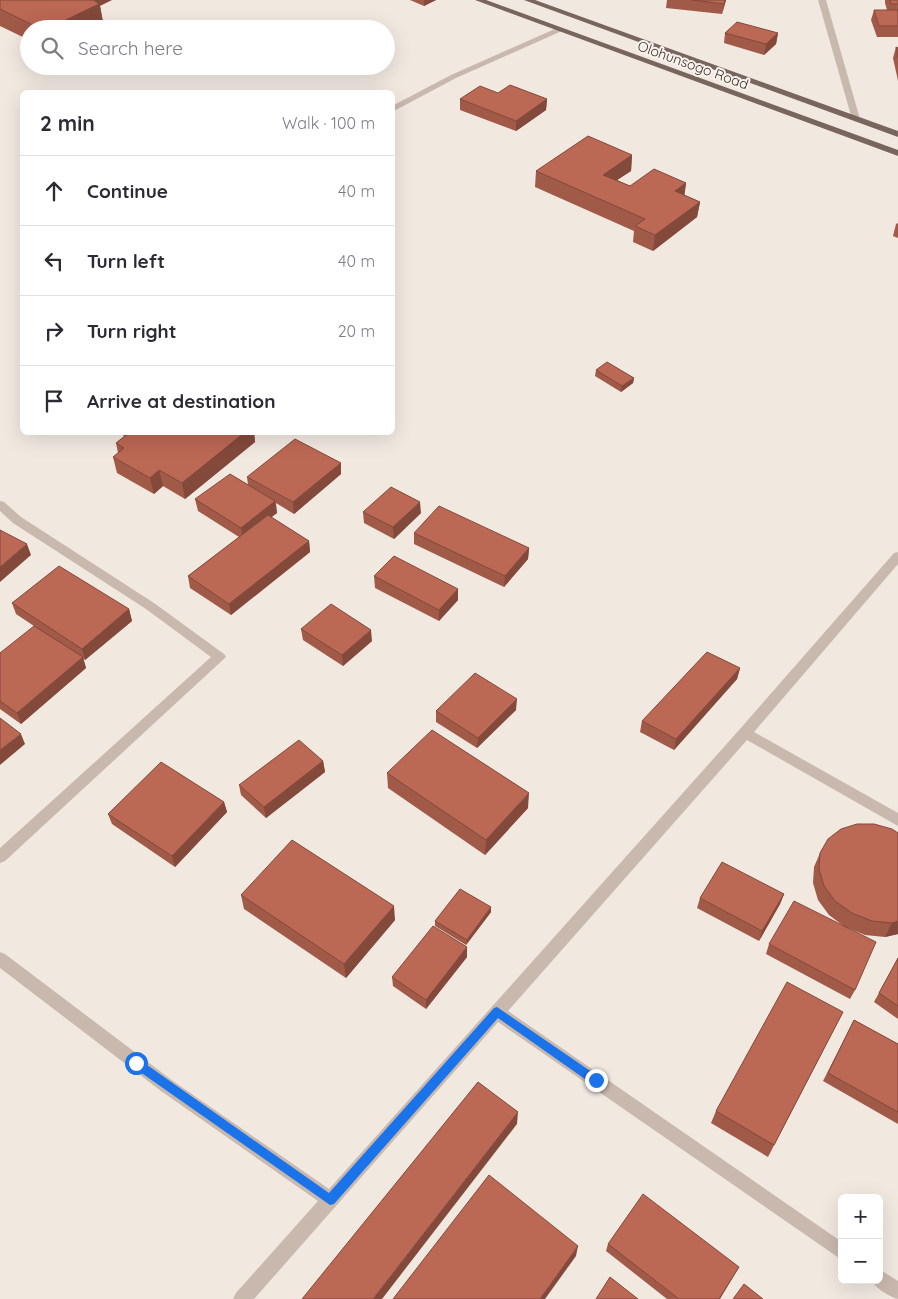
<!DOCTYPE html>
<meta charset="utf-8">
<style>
body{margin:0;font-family:Quicksand,sans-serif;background:#f7f7f7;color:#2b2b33}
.controls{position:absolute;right:15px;bottom:15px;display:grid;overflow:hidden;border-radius:8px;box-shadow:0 5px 20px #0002}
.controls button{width:45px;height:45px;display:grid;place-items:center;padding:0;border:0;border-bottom:1px solid #e1e1e2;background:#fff;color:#2b2b33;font:25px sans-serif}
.stop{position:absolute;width:15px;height:15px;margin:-11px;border:4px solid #1a73e8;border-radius:50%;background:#fff}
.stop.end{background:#1a73e8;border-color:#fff;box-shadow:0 1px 5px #0008}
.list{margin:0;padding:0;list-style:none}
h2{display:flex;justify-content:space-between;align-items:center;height:65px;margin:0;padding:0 20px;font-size:21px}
h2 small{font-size:16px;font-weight:400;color:#7c7c81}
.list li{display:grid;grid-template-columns:32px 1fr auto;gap:15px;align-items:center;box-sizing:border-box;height:70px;padding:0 20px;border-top:1px solid #e1e1e2}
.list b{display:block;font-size:19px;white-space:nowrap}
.list em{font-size:16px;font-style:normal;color:#7c7c81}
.icon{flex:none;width:28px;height:28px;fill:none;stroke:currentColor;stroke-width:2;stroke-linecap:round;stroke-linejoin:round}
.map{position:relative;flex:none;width:898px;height:1299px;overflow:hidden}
.search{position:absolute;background:#fff;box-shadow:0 5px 20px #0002;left:20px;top:20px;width:375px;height:55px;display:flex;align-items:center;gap:12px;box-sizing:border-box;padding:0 18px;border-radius:28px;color:#7c7c81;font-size:19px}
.panel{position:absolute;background:#fff;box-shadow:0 5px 20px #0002;left:20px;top:90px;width:375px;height:345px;border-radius:8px}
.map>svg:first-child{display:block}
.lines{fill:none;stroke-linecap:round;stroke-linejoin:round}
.lane{fill:#c9b8ad;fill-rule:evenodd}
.street{fill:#c9b8ad;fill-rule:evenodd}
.primary{fill:#78655e;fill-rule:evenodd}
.wall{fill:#a15948}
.shaded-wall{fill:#83493b}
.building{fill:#bb6854;stroke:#83493b}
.route{fill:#1a73e8}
.labels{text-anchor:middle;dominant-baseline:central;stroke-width:4;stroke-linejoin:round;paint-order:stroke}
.far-street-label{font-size:14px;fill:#382e2b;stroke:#f9f3ed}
</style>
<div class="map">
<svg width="898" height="1299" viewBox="0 0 898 1299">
<rect width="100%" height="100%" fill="#f1e8e0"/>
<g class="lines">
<polygon class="lane" points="557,28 564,30 456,78 392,112 392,106 451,75"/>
<g class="street">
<polygon points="818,0 826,0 860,119 859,121 852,119"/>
<polygon points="0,501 4,502 21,517 154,603 224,654 226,657 5,861 0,863 0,848 211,657 146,609 13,523 0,511"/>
<polygon points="898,552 898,564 754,732 898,813 898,826 747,740 508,1011 842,1242 842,1260 498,1022 254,1299 233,1299 236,1293 318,1201 161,1091 0,968 0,952 5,954 173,1081 329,1189 740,729 894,553"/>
<path d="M879 1269 898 1281V1299C890 1297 875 1288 871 1280H879Z"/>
</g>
<g class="primary">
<polygon points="475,0 486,0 898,150 898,156"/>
<polygon points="524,0 535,0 898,131 898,137"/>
</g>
</g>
<g class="wall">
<polygon points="0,0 100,6 103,22 90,29 29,29 29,40 0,26"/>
<polygon points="410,0 436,0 424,6"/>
<polygon points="667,0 726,0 722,14 666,8"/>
<polygon points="885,0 898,0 898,37 877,37 871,20 874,10 887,10 885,3"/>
<polygon points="725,33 778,33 776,44 764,55 724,43"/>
<polygon points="896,47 898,48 898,81 893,58"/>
<polygon points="498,93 547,99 546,110 516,131 460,110 460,99"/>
<polygon points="632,155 631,171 617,180 630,186 686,183 684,195 700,202 697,217 653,251 633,242 634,231 535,187 536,171"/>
<polygon points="898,223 898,238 893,236 896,224"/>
<polygon points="596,370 634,378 633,383 621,392 595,376"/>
<polygon points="122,432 254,432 255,442 185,499 163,486 154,494 117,473 113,457 118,453 116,443 124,437"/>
<polygon points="341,463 341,474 294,514 276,503 277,513 271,517 309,541 310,552 231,615 190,588 188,576 239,537 198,511 195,499 248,485 247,477"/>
<polygon points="363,512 421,513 394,539 364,523"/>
<polygon points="414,533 529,548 528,559 504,587 414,544"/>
<polygon points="374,576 458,589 458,600 439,621 375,588"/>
<polygon points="12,603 129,609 132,621 85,660 83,658 86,668 21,724 0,709 0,653 37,628 16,614"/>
<polygon points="301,629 372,641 343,666 303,640"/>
<polygon points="740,668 737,679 674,750 640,732 642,721"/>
<polygon points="516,710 477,748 436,722 436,711"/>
<polygon points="323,761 325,772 266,818 241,795 239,785"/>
<polygon points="387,773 528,808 485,855 388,788"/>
<polygon points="224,802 227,812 175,867 112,824 108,814"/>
<polygon points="898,833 898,934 885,937 865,935 848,928 855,990 850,999 766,954 769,944 845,927 829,915 818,900 813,883 814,867 820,853"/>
<polygon points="784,894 780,904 759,941 697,908 700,898"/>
<polygon points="241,895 395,920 346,978 244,909"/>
<polygon points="491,912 466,945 435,926 435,921"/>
<polygon points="467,947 467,957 426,1009 393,986 392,977"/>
<polygon points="898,958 898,1019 874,1002"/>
<polygon points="843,1012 768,1157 711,1123 716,1111"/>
<polygon points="854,1020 898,1044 898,1124 823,1081"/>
<polygon points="608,1244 739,1267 720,1299 667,1299 606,1251"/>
</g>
<g class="shaded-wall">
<polygon points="87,0 112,0 100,6 103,22 90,29 47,29"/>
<polygon points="424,0 436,0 424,6"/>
<polygon points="725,0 726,0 722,14 724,4"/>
<polygon points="778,33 776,44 764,55 766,44"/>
<polygon points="547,99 546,110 516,131 516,121"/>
<polygon points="632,155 631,171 602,190 603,175"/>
<polygon points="686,183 684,199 675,191"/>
<polygon points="700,202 697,217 653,251 655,235"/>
<polygon points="634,378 633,383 621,392 622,386"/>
<polygon points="245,432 254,432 255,442 185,499 182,483"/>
<polygon points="341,463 341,474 294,514 293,502"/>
<polygon points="159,470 163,486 154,494 150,478"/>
<polygon points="275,501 277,513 243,539 241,528"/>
<polygon points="420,502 421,513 394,539 393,527"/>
<polygon points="309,541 310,552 231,615 229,604"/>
<polygon points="27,544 31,555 0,582 0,567"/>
<polygon points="529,548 528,559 504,587 505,576"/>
<polygon points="458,589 458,600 439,621 439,610"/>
<polygon points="129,609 132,621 85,660 82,649"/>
<polygon points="371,630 372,641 343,666 342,655"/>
<polygon points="83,657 86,668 21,724 17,713"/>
<polygon points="740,668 737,679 674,750 676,739"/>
<polygon points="517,699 516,710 477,748 478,738"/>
<polygon points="21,734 25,744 0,765 0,750"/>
<polygon points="323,761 325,772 266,818 264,807"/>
<polygon points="529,793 528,808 485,855 486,840"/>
<polygon points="224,802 227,812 175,867 172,856"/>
<polygon points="784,894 780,904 759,941 762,931"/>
<polygon points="394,906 395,920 346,978 344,964"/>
<polygon points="491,907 491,912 466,945 467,940"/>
<polygon points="898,921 898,934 885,937 892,923"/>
<polygon points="467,947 467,957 426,1009 426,1000"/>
<polygon points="518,1112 517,1124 382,1299 373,1299"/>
<polygon points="578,1246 576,1256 545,1299 540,1299"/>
</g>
<g class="building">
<polygon points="0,0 94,0 99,4 47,29 41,29 0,9"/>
<polygon points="692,0 725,0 724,4"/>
<polygon points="890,0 898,0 898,4 891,4"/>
<polygon points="874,10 898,10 898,26 879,26"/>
<polygon points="737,22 778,33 766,44 725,33"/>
<polygon points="896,47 898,48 898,58"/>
<polygon points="510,85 547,99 516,121 460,99 480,86 498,93"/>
<polygon points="588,136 632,155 603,175 630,186 654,169 686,183 675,191 700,202 655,235 635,226 645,219 536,171"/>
<polygon points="607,362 634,378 622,386 596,370"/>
<polygon points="130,432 245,432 182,483 159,470 150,478 113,457 124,448 116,443"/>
<polygon points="295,439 341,463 293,502 247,477"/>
<polygon points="230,474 275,501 241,528 195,499"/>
<polygon points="391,487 420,502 393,527 363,512"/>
<polygon points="439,506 529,548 505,576 414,533"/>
<polygon points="268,515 309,541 229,604 188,576"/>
<polygon points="0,530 27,544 0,567"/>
<polygon points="394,556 458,589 439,610 374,576"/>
<polygon points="59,566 129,609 82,649 12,603"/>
<polygon points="331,604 371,630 342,655 301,629"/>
<polygon points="34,626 83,657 17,713 0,701 0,653"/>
<polygon points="707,652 740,668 676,739 642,721"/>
<polygon points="475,673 517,699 478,738 436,711"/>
<polygon points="0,718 21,734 0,750"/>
<polygon points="432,730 529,793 486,840 387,773"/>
<polygon points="299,740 323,761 264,807 239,785"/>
<polygon points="161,762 224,802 172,856 108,814"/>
<polygon points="857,824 874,824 892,829 898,833 898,921 892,923 872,921 852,913 835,901 824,886 819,869 820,853 828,839 841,829"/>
<polygon points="292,840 394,906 344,964 241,895"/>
<polygon points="722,862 784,894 762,931 700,898"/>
<polygon points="460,889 491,907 467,940 435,921"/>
<polygon points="794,901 876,942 855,990 769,944"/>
<polygon points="433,926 467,947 426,1000 392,977"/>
<polygon points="898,958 898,1006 879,993"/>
<polygon points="787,982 843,1012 774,1145 716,1111"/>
<polygon points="854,1020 898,1044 898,1112 828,1073"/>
<polygon points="478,1082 518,1112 373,1299 302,1299"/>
<polygon points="489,1175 578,1246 540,1299 393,1299"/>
<polygon points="643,1194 739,1267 719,1299 679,1299 608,1244"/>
<polygon points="610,1277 638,1299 596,1299"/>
<polygon points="744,1284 763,1299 733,1299"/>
</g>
<polygon class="route" points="497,1007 599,1077 601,1080 599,1084 592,1084 498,1018 334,1204 330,1205 133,1067 131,1063 136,1058 140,1060 329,1193 494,1008"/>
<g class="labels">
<g class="far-street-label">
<text transform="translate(693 65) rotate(20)">Olohunsogo Road</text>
</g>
</g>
</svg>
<div class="controls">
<button>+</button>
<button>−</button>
</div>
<div class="stop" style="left:136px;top:1063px"></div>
<div class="stop end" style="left:596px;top:1080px"></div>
<div class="search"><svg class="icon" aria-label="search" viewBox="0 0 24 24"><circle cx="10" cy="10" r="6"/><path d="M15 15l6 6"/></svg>Search here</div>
<section class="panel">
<h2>2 min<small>Walk · 100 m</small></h2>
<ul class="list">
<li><svg class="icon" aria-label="ahead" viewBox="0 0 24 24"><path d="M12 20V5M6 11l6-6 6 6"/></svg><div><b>Continue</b></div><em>40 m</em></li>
<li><svg class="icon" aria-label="left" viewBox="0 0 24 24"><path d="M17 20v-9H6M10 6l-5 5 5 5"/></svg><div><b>Turn left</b></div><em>40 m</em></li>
<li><svg class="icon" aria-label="right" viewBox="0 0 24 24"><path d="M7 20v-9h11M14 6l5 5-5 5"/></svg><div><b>Turn right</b></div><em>20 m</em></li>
<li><svg class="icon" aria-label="arrive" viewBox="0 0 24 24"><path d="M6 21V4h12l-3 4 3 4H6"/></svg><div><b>Arrive at destination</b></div></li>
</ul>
</section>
</div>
